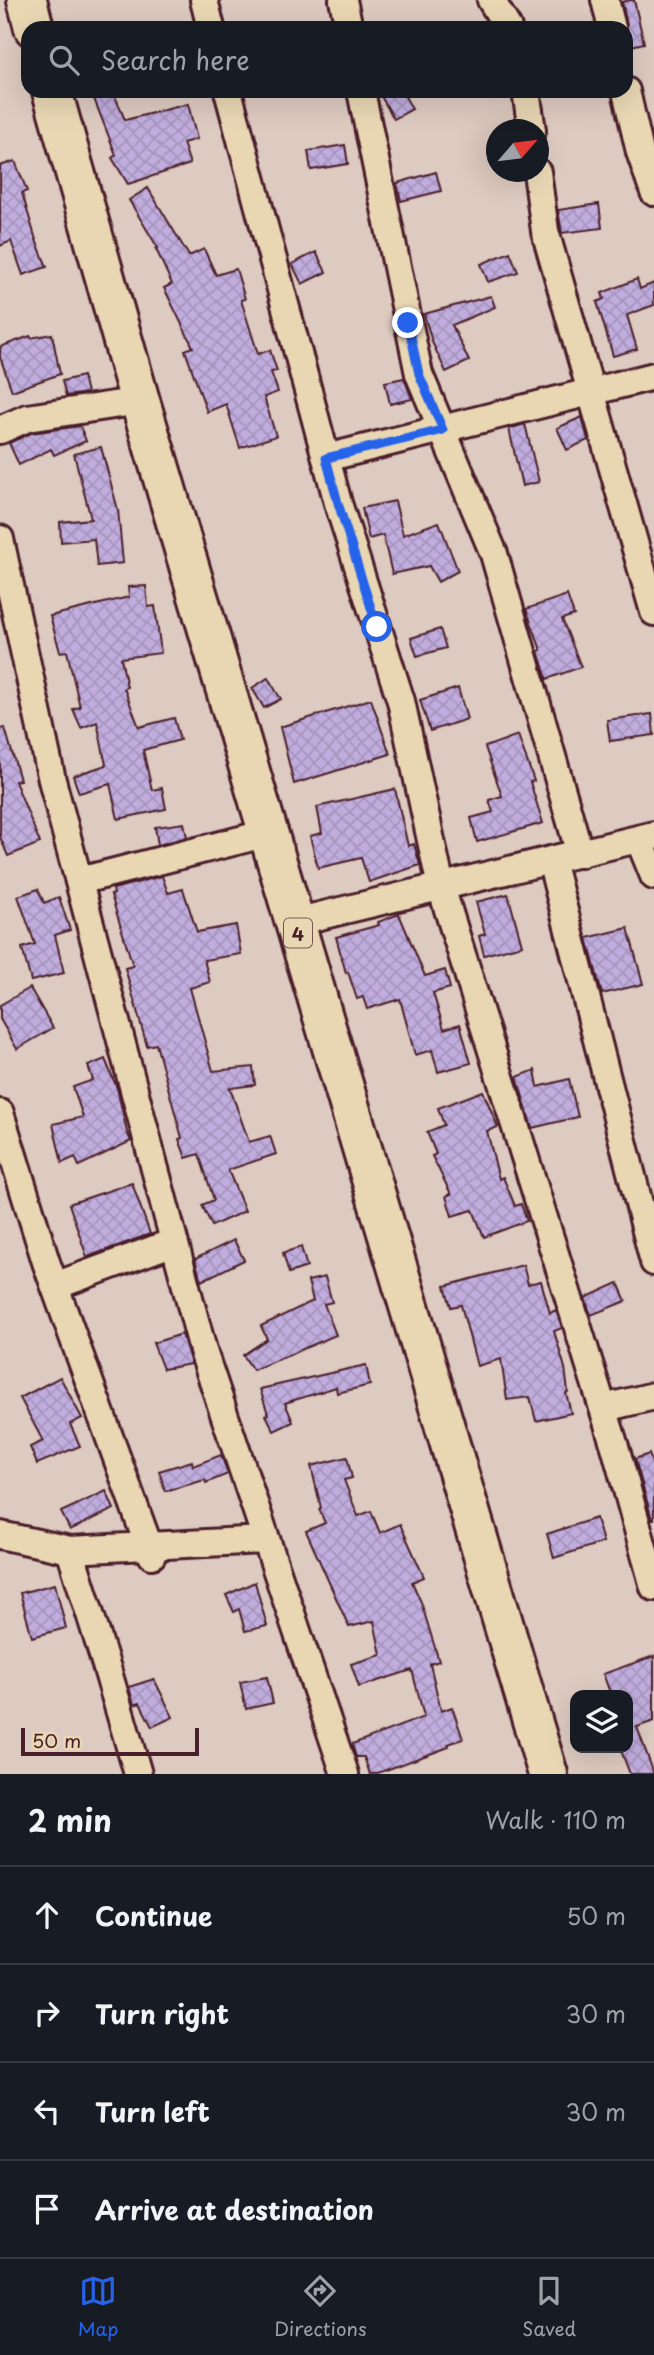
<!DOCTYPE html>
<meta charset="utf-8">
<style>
body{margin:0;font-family:"Playpen Sans",sans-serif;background:#242831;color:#f1f3f6}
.controls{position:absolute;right:21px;bottom:21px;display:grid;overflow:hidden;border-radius:14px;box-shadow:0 7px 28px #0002}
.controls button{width:63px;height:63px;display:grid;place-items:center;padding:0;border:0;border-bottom:2px solid #363941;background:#171b24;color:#f1f3f6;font:35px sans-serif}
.compass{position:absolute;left:486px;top:119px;width:63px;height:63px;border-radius:50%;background:#171b24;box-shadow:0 7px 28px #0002;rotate:62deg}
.scale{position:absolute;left:21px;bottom:18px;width:178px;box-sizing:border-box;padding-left:7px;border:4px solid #4a1f2b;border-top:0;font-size:19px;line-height:24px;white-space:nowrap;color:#4a1f2b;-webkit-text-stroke:5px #e9d7b4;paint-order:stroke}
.stop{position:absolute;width:21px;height:21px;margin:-16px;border:5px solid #2563eb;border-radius:50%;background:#fff}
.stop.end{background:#2563eb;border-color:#fff;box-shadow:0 2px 7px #0008}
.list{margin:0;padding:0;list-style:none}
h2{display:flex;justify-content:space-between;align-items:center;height:91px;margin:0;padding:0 28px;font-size:30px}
h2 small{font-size:23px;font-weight:400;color:#9ea1a6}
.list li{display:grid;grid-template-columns:46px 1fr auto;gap:21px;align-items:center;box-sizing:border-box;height:98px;padding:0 28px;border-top:2px solid #363941}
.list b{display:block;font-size:26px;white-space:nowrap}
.list em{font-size:23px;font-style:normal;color:#9ea1a6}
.icon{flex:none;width:38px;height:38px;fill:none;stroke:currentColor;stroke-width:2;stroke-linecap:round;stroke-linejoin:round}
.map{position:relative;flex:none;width:654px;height:1774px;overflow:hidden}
.search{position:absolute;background:#171b24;box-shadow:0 7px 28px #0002;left:21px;right:21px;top:21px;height:77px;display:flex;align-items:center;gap:18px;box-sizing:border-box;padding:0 24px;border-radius:21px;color:#9ea1a6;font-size:26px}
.sheet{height:483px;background:#171b24}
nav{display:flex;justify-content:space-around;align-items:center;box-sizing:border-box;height:98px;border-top:2px solid #363941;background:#171b24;font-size:19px;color:#9ea1a6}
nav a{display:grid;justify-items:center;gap:4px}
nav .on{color:#2563eb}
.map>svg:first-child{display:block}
.building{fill:url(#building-cross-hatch);stroke:#4a1f2b;stroke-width:2}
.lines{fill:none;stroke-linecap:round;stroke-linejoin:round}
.minor-casing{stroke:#4a1f2b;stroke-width:32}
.trunk-casing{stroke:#4a1f2b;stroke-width:44}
.minor{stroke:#e9d7b4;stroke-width:26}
.trunk{stroke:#e9d7b4;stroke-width:38}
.route{stroke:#2563eb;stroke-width:9}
.labels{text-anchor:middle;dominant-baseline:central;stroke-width:6;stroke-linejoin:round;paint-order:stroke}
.shield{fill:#e9d7b4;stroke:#7a5654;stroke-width:2}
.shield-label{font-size:18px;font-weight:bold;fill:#4a1f2b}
</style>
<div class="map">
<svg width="654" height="1774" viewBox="0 0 654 1774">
<defs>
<pattern id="building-cross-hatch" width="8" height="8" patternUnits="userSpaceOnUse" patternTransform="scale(1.75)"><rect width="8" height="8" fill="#c0addd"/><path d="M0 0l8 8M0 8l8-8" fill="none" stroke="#a694be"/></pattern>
</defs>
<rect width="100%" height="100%" fill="#ddcac0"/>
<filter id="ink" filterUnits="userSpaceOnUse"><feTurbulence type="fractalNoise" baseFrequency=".0143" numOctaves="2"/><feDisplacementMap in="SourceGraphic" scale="14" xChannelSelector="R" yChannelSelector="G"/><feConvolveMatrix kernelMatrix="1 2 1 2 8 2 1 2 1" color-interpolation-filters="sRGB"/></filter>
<g filter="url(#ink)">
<g class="building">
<polygon points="630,0 634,0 644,43 627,47 627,24 622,2"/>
<polygon points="91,91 113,91 125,120 188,104 197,139 183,143 190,164 128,184 112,158 116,155"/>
<polygon points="378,91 402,91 412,109 394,119"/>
<polygon points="345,145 348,164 311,170 308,151"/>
<polygon points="15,161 27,191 22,193 36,240 47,267 23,275 11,241 0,246 0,166"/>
<polygon points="436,172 441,191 401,201 397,183"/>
<polygon points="148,188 189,256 204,249 216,275 236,269 245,299 241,300 258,354 270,350 277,371 271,372 278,392 264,397 276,436 240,448 226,404 207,412 185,350 193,347 164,288 172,284 156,249 158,248 129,200"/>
<polygon points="599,204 602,228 562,233 558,210"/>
<polygon points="316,252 326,272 302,284 292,264"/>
<polygon points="510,252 518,272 488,282 481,264"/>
<polygon points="637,279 640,289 654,283 654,305 627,315 637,349 613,356 597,302 604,299 602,293"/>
<polygon points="491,296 495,307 452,325 469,361 446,372 432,342 424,314"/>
<polygon points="52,334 60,374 12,391 0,357 0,347 30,336 31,338"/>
<polygon points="83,376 87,393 66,396 62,381"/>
<polygon points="404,378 412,399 390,404 385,382"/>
<polygon points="582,417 588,440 567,450 557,428"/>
<polygon points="525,424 539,482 522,486 509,429"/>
<polygon points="80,426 86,441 54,455 51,449 19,465 9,443 31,433"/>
<polygon points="101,447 118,510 123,563 97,566 94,539 61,542 60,522 91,519 74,454"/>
<polygon points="395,501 403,535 439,522 458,571 438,582 429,566 392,574 383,535 369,539 362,508"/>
<polygon points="146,586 148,607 155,606 161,653 121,658 127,687 124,688 139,727 174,718 180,740 143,750 152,790 162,788 166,809 118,819 110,784 79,793 73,776 106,765 97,722 81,728 73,709 80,707 67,651 60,652 50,616 129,597 128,587"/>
<polygon points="567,595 574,615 562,619 581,667 547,679 538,651 541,650 526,609"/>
<polygon points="440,629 446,648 417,656 411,638"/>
<polygon points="268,678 281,699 264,708 252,688"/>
<polygon points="458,688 467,719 430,731 420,700"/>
<polygon points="371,699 390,754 294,784 280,727"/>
<polygon points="652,714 654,735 610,741 607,720"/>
<polygon points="5,728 20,780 15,781 40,843 8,856 0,837 0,729"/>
<polygon points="518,735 534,781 530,782 543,823 477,842 471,818 493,812 489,800 502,796 485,747"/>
<polygon points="395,789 408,846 414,844 420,865 369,882 361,858 318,868 310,836 322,833 317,807"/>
<polygon points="184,823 187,837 158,845 155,827"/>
<polygon points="162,876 168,893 183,889 197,932 236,925 241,954 204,960 210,982 190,988 213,1071 253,1067 255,1085 230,1088 249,1142 270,1136 276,1154 228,1170 245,1211 212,1226 202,1205 214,1200 199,1154 186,1158 179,1139 182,1138 156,1044 147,1046 125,968 133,966 111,895 114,894 113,889"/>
<polygon points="38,889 44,903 59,897 70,930 55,935 64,973 31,981 22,948 35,944 18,896"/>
<polygon points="508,894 522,945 484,955 479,936 485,934 476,902"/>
<polygon points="399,914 425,976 445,970 450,988 433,993 444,1029 460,1024 471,1063 438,1072 432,1050 415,1055 400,999 367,1009 363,997 357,999 348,972 346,973 336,937 379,925 378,922"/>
<polygon points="628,928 643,984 602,994 587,938"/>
<polygon points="30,988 53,1028 17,1049 0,1019 0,1005"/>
<polygon points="105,1059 117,1088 127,1132 131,1141 79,1166 75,1157 62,1163 53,1124 83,1117 73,1087 93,1080 88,1066"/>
<polygon points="535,1070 538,1087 569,1079 578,1117 532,1128 517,1077"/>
<polygon points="483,1091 498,1127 487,1131 499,1179 503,1177 515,1206 521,1204 527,1221 484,1237 473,1210 452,1216 446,1196 451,1194 432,1156 436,1154 427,1132 444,1125 438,1108"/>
<polygon points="132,1183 150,1234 87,1257 69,1204"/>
<polygon points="234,1240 244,1260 201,1281 195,1259"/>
<polygon points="301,1247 307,1267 289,1273 283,1253"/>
<polygon points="523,1265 528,1284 541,1281 550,1313 556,1310 562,1328 554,1331 565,1368 568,1392 566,1393 571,1413 536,1421 530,1397 507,1400 501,1359 477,1366 461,1305 451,1307 445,1286"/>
<polygon points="325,1277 332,1302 324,1304 336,1335 253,1370 243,1355 267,1339 261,1326 313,1301 308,1281"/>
<polygon points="618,1283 626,1301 591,1315 585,1298"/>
<polygon points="182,1334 191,1364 163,1369 153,1343"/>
<polygon points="366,1365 370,1385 337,1393 336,1387 285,1403 293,1422 274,1431 266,1415 268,1414 260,1389"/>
<polygon points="60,1377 82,1418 70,1424 80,1446 37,1464 30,1447 43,1441 20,1398"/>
<polygon points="649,1454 654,1468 654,1519 652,1519 635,1459"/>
<polygon points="221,1455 228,1474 206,1483 205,1480 165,1491 159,1471 192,1461 193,1466"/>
<polygon points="347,1457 352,1478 344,1480 358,1516 371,1511 380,1533 400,1524 424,1577 412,1582 421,1602 439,1661 430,1664 441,1711 452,1707 463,1739 448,1744 449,1746 446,1748 375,1774 370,1774 364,1757 356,1757 352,1744 424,1717 412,1670 359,1687 351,1664 381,1655 374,1621 349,1627 306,1531 325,1523 319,1509 321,1508 311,1466"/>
<polygon points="106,1491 114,1509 70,1530 61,1512"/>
<polygon points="596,1518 603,1542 554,1558 547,1534"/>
<polygon points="255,1582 267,1626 245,1631 239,1609 234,1612 226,1595"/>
<polygon points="55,1584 66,1628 32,1637 20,1593"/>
<polygon points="654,1656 654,1721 637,1727 654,1774 630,1774 620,1748 628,1748 628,1695 611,1695 603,1674"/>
<polygon points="267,1677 273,1703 246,1709 240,1682"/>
<polygon points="154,1679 173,1717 152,1727 140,1703 134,1705 129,1687"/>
</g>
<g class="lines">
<g class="minor-casing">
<g id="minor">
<polyline points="204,0 211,28"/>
<polyline points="343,0 349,28"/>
<polyline points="491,0 508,28"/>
<polyline points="605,0 612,28"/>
<polyline points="228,91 338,503 401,701 441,887 616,1450 654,1587"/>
<polyline points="361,91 419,374 494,554 580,854"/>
<polyline points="526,91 532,130"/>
<polyline points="626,91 640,152 654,192"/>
<polyline points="537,172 545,231 654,612"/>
<polyline points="0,430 27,418 140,401"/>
<polyline points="326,458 654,376"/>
<polyline points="0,539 52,780 204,1354 345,1774"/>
<polyline points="639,839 654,876"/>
<polyline points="551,860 654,1262"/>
<polyline points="79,881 268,833"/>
<polyline points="295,922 654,835"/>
<polyline points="0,1113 46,1262 152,1555"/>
<polyline points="55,1286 174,1242"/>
<polyline points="604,1408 654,1396"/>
<polyline points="0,1535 70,1550 266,1540"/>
<polyline points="70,1550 106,1665 138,1774"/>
</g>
</g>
<g class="trunk-casing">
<g id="trunk">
<polyline points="27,0 34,28"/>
<polyline points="52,91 140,401 548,1774"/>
</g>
</g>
<use href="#minor" class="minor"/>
<use href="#trunk" class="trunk"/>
</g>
</g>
<g class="lines" filter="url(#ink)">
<polyline class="route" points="377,627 338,503 326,458 443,430 419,374 408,323"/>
</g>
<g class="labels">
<rect class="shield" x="284" y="918.5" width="28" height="29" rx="5"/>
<g class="shield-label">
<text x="298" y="933">4</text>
</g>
</g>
</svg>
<div class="controls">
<button><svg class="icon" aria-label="layers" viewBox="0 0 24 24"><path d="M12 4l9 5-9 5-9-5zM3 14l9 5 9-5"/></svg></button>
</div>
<svg class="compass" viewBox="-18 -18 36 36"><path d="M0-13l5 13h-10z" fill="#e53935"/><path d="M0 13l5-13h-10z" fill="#9ea1a6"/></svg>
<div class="scale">50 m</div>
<div class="stop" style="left:377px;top:627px"></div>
<div class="stop end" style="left:408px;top:323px"></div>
<div class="search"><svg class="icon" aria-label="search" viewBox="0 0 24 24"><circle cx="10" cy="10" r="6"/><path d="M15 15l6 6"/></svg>Search here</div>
</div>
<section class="sheet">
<h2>2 min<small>Walk · 110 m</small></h2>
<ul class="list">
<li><svg class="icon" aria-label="ahead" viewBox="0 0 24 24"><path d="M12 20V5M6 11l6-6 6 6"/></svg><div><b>Continue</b></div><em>50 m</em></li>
<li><svg class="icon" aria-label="right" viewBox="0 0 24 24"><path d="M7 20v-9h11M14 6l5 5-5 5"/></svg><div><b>Turn right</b></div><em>30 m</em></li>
<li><svg class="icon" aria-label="left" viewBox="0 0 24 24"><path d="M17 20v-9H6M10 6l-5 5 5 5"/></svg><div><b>Turn left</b></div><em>30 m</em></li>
<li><svg class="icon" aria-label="arrive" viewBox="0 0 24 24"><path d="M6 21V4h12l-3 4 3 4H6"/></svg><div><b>Arrive at destination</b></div></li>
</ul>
</section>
<nav>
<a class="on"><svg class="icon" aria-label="map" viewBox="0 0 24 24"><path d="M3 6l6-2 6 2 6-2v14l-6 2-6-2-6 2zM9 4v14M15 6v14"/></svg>Map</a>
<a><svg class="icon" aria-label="directions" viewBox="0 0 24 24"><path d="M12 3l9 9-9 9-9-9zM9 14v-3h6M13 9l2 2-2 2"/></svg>Directions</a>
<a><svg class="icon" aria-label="saved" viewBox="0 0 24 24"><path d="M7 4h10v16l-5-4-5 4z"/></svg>Saved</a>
</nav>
